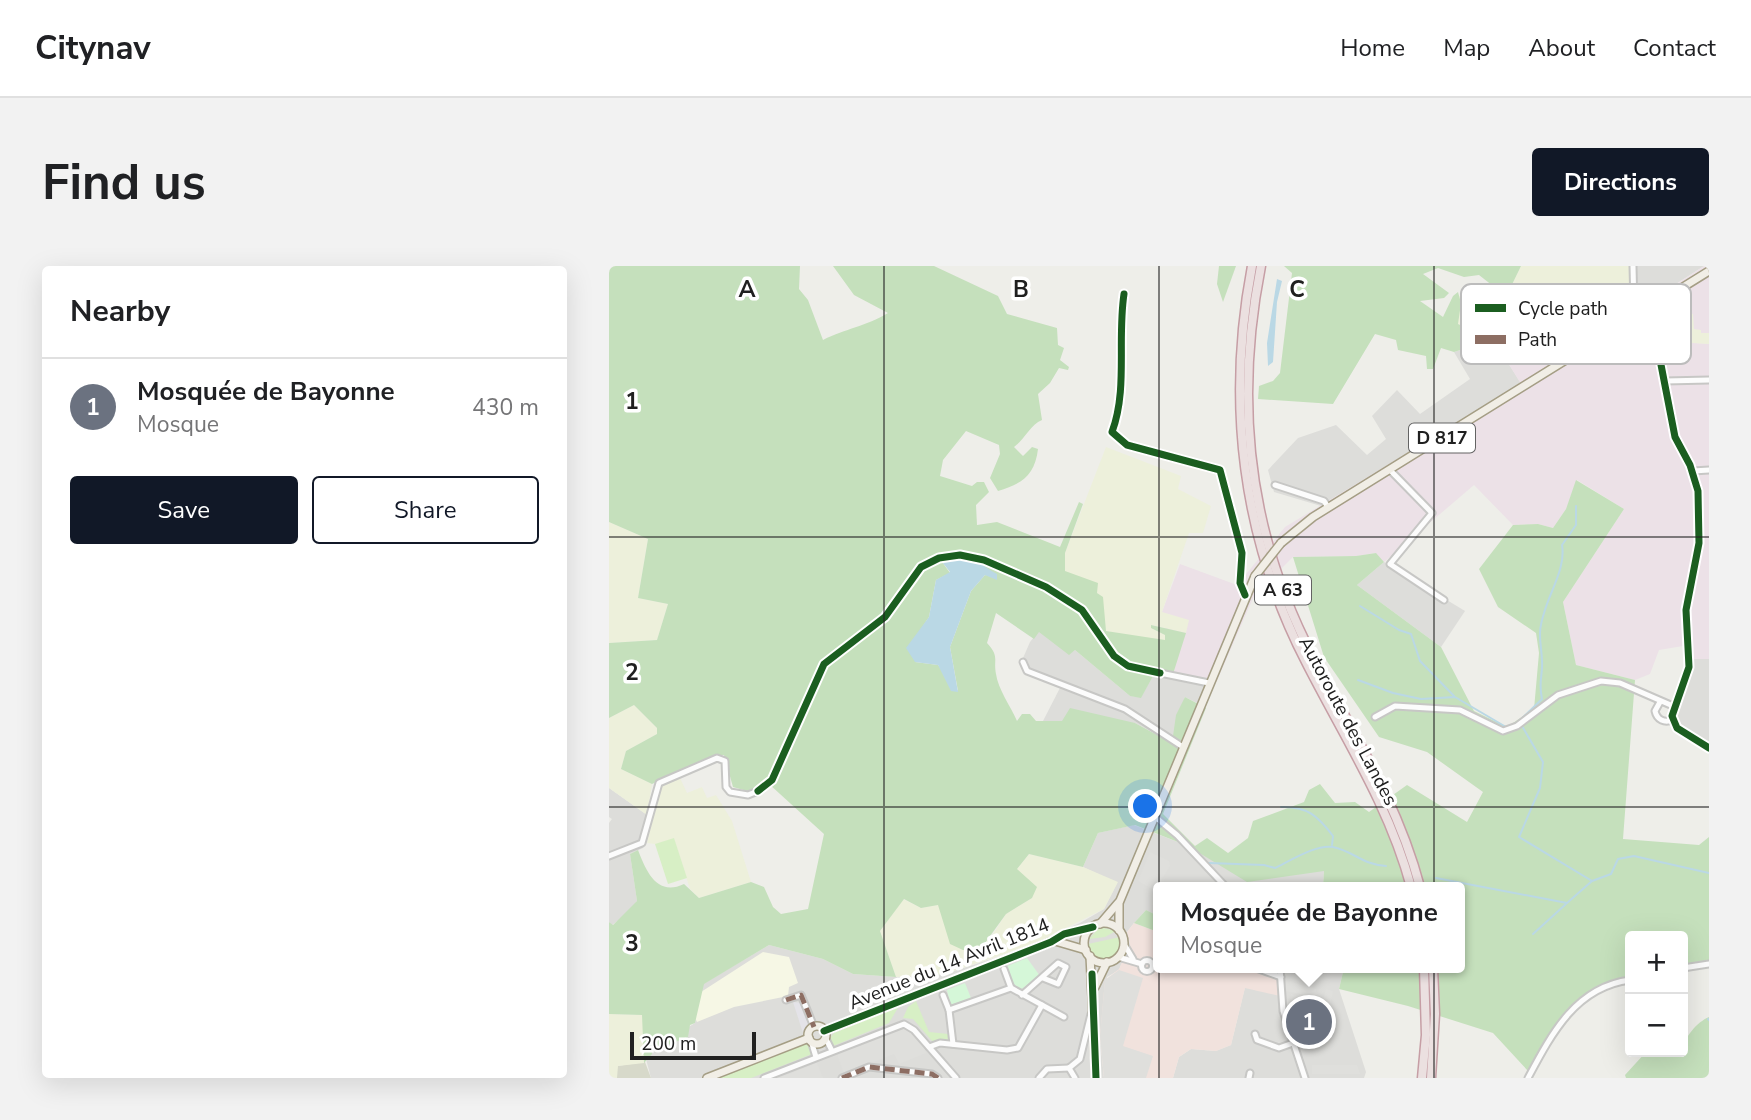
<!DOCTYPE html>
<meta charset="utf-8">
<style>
body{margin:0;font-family:"Nunito Sans",sans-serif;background:#f2f2f2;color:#202124}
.controls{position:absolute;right:21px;bottom:21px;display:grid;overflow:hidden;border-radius:7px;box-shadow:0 7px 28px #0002}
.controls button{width:63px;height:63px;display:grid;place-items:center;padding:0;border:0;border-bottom:2px solid #e0e0e0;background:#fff;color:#202124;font:35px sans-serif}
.scale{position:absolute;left:21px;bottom:18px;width:126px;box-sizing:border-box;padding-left:7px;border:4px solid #202020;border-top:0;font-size:19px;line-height:24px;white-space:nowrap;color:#202020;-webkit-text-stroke:5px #fff;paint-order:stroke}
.you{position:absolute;left:537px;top:541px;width:24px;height:24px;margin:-18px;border:5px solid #fff;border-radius:50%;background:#1a73e8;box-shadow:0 0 0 10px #1a73e833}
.badge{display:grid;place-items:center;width:46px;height:46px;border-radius:50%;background:#111827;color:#fff;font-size:23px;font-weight:700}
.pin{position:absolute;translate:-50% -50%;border:4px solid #fff;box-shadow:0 2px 7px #0006}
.popup{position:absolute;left:544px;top:616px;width:312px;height:91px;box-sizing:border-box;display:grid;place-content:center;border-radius:7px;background:#fff;filter:drop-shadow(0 2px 5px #0005);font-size:23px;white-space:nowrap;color:#757577}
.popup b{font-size:26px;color:#202124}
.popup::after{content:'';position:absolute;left:50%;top:100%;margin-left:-14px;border:14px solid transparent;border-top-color:#fff}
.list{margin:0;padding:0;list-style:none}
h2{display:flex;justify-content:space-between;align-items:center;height:91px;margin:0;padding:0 28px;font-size:30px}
h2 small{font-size:23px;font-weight:400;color:#757577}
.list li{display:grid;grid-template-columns:46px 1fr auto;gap:21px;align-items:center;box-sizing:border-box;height:98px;padding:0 28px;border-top:2px solid #e0e0e0}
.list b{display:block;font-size:26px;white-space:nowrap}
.list p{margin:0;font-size:23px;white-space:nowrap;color:#757577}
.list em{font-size:23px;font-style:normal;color:#757577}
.actions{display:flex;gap:14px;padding:21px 28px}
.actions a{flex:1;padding:16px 0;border:2px solid #111827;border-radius:7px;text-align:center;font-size:24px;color:#111827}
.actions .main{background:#111827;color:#fff}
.map{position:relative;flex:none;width:1100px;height:812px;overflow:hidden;border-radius:7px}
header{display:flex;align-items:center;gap:42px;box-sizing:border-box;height:98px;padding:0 35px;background:#fff;border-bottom:2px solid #e0e0e0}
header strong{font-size:33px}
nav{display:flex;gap:38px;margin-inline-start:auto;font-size:24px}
.intro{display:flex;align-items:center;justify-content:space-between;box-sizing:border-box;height:168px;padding:0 42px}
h1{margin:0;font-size:49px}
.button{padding:18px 32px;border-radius:7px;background:#111827;color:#fff;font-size:24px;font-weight:700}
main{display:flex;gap:42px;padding:0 42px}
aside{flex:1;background:#fff;border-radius:7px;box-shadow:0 7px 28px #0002}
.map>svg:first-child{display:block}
.residential{fill:#ddddda}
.commercial{fill:#f1e2dd}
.industrial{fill:#ece1e7}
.education{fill:#f6f7e5}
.religious{fill:#dcdcda}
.construction{fill:#d7d9ca}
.farmland{fill:#edf0db}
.grass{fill:#d7efc5}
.forest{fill:#c5e0bc;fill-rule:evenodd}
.park{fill:#d5f7d8}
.parking{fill:#dfdfdc}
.plaza{fill:#e4e3e8}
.water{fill:#bad8e5}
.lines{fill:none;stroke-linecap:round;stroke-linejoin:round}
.stream{stroke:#bad8e5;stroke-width:2}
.minor-casing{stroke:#c7c7c5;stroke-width:9}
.major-casing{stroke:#a59e85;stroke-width:10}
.highway-casing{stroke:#c69ea5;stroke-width:11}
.minor{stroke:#fcfcfc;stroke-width:5}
.major{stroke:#f1eee6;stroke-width:7}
.highway{stroke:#ebe0e0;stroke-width:8}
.major-bridge-casing{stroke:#a59e85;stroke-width:10;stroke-linecap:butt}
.major-bridge{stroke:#f1eee6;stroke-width:7}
.quiet{stroke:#8d6e63;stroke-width:5;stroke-dasharray:10 5;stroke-linecap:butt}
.cycleway-casing{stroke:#fff;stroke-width:11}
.cycleway{stroke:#1b5e20;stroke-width:7}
.grid{fill:none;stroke:#202020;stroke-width:2;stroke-opacity:0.55}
.labels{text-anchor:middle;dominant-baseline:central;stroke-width:7;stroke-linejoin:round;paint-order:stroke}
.shield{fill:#fff;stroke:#636363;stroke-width:2}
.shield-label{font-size:18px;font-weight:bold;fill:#202020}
.street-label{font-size:19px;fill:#202020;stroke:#fff}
.key{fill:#fff;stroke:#bcbcbc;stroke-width:2}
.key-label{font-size:19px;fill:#202020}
.grid-label{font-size:23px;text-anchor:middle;font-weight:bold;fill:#202020;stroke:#fff;stroke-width:7;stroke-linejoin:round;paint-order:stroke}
</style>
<header>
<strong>Citynav</strong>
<nav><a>Home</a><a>Map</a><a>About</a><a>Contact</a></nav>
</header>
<div class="intro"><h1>Find us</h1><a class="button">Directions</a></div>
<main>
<aside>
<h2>Nearby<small></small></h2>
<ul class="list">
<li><span class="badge" style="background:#6b7280">1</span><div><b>Mosquée de Bayonne</b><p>Mosque</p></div><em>430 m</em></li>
</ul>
<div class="actions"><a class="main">Save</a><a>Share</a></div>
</aside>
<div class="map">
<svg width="1100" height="812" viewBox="0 0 1100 812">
<rect width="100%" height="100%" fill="#eeeee9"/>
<g class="residential">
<polygon points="1026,0 1095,0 1034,39 1030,36"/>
<polygon points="873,77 903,87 896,92 913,119 712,240 665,226 659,204 689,172 727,159 758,189 777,173 763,150 788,124 811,148 861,113 845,86"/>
<polygon points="775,296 856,345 832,381 748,319"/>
<polygon points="430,365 460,388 466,384 521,430 532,431 549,401 597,417 588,437 576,431 563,477 526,457 434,455 452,420 420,410 411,399 421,376"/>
<polygon points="1084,393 1100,393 1100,482 1064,461 1065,444"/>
<polygon points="0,522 38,549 39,566 34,582 21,588 28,635 21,645 3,659 0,656 0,557 3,553 0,551"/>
<polygon points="525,559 579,580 715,605 714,621 550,621 549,650 537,644 525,657 518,666 521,678 510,704 498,711 491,770 495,812 42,812 37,793 42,785 86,757 94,718 160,679 214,693 244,708 287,711 336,708 398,688 471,657 495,643 508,617 474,601 489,567"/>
<polygon points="644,702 735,702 730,723 757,806 755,812 564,812 570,791 582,783 607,785 622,779 636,721 655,710"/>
</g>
<polygon class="commercial" points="525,657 549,666 550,702 644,702 655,710 670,713 671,730 636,722 622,779 607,785 582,783 570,791 564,812 495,812 491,770 496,714 510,703 521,678 518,666"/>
<polygon class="industrial" points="1095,0 1100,0 1100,67 1054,75 1100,78 1100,393 1084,393 1074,380 1050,384 1041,408 1026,414 967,399 954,336 1015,243 968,214 957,243 944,262 929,258 904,259 865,219 775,296 766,287 748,290 684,291 645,330 606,419 564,408 553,346 571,298 628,319 676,261 912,118 896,92 903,87 941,86 953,92"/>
<polygon class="education" points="154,686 180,691 189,717 180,721 179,730 125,741 88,756 78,735"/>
<polygon class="religious" points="677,739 719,749 715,769 688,767"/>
<polygon class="construction" points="36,796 42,812 8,812 8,800"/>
<g class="farmland">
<polygon points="912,0 1021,0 1022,44 1003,59 990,39 981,47 989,68 952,92 941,86 903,87 873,77 871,68 849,58 850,30 894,37"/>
<polygon points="1084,48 1085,63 1092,64 1092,67 1100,67 1100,78 1053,75 1049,52"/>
<polygon points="497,181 572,210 569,223 602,240 594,267 580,267 553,346 580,354 577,367 543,359 542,362 556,369 556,374 544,374 497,365 488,327 456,305 456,287"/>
<polygon points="0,256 39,273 29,332 59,338 48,374 0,377"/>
<polygon points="25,439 48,462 48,468 17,485 12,503 43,518 38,549 0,522 0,452"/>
<polygon points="71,512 78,527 93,521 98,532 107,529 123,555 142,616 90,632 81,623 65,573 46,578 38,577 52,519"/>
<polygon points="420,588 474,601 509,616 495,643 427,677 336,708 287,711 271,665 294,633 312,642 329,639 382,671 397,648 423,632 408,603"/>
<polygon points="0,748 33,749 34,755 35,797 9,800 8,812 0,812"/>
</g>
<g class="grass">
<polygon points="65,572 78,612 59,618 46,578"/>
<polygon points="491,661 507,665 496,671 480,673"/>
<polygon points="511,671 511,683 503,692 489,692 483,688 479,678"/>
<polygon points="307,735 320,766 339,768 339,774 324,776 304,753 294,752 299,741"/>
<polygon points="290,740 280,757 224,780 221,772 225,767"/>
<polygon points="193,778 200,779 203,788 142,812 110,812"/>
</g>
<g class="forest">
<path d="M0 0H191L190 23 199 34 214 74C238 62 255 61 279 47L245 29 224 0H325L389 30 398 48 448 62 449 79 455 82 451 94 460 101 459 104 450 102 441 117 429 128 433 154C421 159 416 173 405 181L414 190 423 181 429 183C426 209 413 218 389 225L381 212 391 188 390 179 357 165 334 194 331 210 363 220 368 216H375L380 226 367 239 368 259 388 256 451 281 470 236 474 238 456 287V305L489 317 488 327 494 331 497 365 556 374V369L542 362V359L577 367 564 408 549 401 532 432 521 430 466 384 460 389 430 366 425 373 387 347 378 377C391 391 384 393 387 408 389 423 402 441 408 455L413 448H421L427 455H453L461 442 526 457 563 477 567 449 576 431 597 442 554 548 586 580 598 572 619 587 639 572 644 555 695 536 700 524 711 518 726 537 746 536 760 546 798 519 858 556 874 526 818 486 770 471 715 391 684 291 747 290 767 287 775 296 748 319 832 381 865 445 898 461 925 443 930 387 927 367 889 341 870 303 904 259 929 258 944 262 957 243 967 214 1015 243 954 336 967 399 1026 414 1014 573 1090 579 1100 571V695L1074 698V670H1021V711C971 718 943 765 919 805L884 767 799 740 730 723 735 702H850V621H714L715 605 638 616 579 580 526 559 489 567 474 601 420 588 408 603 428 621 423 632 397 648 371 684H354L341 678 329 639 312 642 295 633 271 665 287 711 244 708 214 693 160 679 95 718 86 757 81 759 79 771 43 785V788L35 797 33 749 0 748V656L4 659 28 635 21 588 29 584C37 605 48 631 75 618L90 632 142 616 155 621 164 641 172 648 199 643 215 568 160 518 138 525 124 521 115 489H106L43 518 12 503 17 485 48 468V462L25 439 0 452V377L48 374 59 338 29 332 39 273 0 256ZM331 293 388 313 376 309 362 325 341 381 349 425 329 399 306 396 308 369 320 351 327 314 341 307Z"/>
<polygon points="610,0 627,0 614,36 608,18"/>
<polygon points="675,0 912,0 894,37 865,33 865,28 884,28 884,20 870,9 855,11 829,2 814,8 840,27 835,32 811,35 834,51 844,30 849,26 852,37 849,58 871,68 873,77 845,86 832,82 824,103 818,103 817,90 789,84 787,74 766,68 724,138 649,133 650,120 664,115 671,107 683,7"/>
<polygon points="537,644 549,650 549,666 525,657"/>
<path d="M1100 751V812H1017L1016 809 1037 786H1074C1074 772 1088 756 1100 751Z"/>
</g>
<g class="park">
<polygon points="418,692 431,710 411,724 402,715 396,701"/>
<polygon points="356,717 362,732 341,739 338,724"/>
</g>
<g class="parking">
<polygon points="541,586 560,595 561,600 547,623 549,643 544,640 543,623 529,615"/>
<polygon points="510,704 534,712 514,780 544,790 537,812 495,812 491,770 496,714"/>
<polygon points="675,714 707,723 708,731 676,725"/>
<polygon points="717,723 724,725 719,747 706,744 708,735 714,736"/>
<polygon points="682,728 706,734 704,743 682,738"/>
<polygon points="681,741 697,744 698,756 692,756 695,766 685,762"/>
<polygon points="297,761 314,779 317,787 290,798 285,788 235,808 228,788"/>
<polygon points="208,797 214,812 170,812"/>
<polygon points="703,799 748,799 751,808 703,808"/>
</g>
<polygon class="plaza" points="184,736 194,737 202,754 194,767"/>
<g class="water">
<polygon points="668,13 673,15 668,36 664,96 659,100 658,77"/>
<path d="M351 289C368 292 374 301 388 308V314L376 309 362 325 341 381 349 426 342 425 329 399 306 396 297 382 320 351 327 314 341 306 330 292Z"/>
</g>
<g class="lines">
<g class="stream">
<polyline points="751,340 790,364 802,368 811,395 845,430"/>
<polyline points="749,414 784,427 812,433 846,431 897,461"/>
<path d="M908 457 933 433C929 415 934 410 933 395 932 374 928 369 935 347 941 325 957 302 953 279L967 259V240"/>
<polyline points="913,460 934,496 931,522 910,571 983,615 1002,608 1009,593 1025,590 1100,607"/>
<path d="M672 541C698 540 709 550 724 570L723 579"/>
<path d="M600 597 655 599 666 602C681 595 707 578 724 581 744 585 754 599 777 600"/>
<polyline points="827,612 958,637 983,615"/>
<polyline points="924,668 957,638"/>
<polyline points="1099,753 1100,754"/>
</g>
<g class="minor-casing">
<g id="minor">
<path d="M515 28C508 74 519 123 503 166L518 179 611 204 633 287 631 317 636 329"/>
<polyline points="1041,42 1066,171 1081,199 1089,225 1090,277 1077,344 1080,401 1063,450 1068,462 1100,482"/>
<polyline points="1017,53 1025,41 1024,0"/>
<polyline points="1008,65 1033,56 1046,63"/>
<polyline points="1056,115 1100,114"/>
<polyline points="781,204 823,247 781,298 835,334"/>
<polyline points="1084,205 1100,204"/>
<polyline points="666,219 715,235 719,241"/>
<polyline points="414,396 418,405 516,443 574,481"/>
<polyline points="551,407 600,417"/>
<path d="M1051 436 1046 445C1048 454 1055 457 1064 454"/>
<polyline points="766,451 786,440 851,444 894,465 908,460 949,429 992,415 1011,417 1064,440"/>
<polyline points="545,550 568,569 617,621"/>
<polyline points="0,590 33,577 50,517 108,492 116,495 117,521 121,526 139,529 149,525"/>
<polyline points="515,678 524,693"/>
<polyline points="509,691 533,698"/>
<circle cx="538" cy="700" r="5.5"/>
<polyline points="647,702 672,711"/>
<polyline points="671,702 674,745 696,812"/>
<polyline points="1074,702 1100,698"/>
<polyline points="395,703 402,722"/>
<polyline points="334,729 340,744 344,778"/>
<polyline points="413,729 449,697 457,701 449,718 434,712"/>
<polyline points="177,734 192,729 205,761"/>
<polyline points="340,744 402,722 455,751"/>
<polyline points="646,768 648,774 670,782 684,777"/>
<polyline points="217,773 223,785"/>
<polyline points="203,778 207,791"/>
<polyline points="320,781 331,777 398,784 409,782 433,739"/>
<polyline points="460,802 471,793 482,748"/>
<polyline points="460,802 466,812"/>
<polyline points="155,812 295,758 305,764 347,812"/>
<polyline points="233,812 260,801 323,808 329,812"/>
<polyline points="430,812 438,803 460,802"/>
<polyline points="640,812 641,807"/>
<path d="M919 812C943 767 967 721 1021 714"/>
</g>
</g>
<g class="major-casing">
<g id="major">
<polyline points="672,277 704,251 1100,5"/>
<circle cx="495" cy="677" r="20"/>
<polyline points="491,658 509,637"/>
<polyline points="510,664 510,637 646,310"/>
<polyline points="446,675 477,684"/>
<polyline points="481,690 487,812"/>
<polyline points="486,721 498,696"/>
<circle cx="208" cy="769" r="9"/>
<polyline points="215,765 442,676 455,668 484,661"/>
<polyline points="98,812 200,772"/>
</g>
</g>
<g class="highway-casing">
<g id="highway">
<path d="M643 0C617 136 633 272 697 396 735 471 780 539 802 621"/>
<path d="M652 0C625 136 639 267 704 391 744 467 789 537 811 621"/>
<polyline points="813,812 817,769 815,702"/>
<polyline points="822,812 826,748 824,702"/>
</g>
</g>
<use href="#minor" class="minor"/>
<use href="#major" class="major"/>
<use href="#highway" class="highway"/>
<g class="major-bridge-casing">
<polyline id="major-bridge" points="646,310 672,277"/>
</g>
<use href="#major-bridge" class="major-bridge"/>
<g class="quiet">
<polyline points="177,734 192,729 205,761"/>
<polyline points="233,812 260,801 323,808 329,812"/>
</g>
<g class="cycleway-casing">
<g id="cycleway">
<path d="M515 28C508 74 519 123 503 166L518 179 611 204 633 287 631 317 636 329"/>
<polyline points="1041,42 1066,171 1081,199 1089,225 1090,277 1077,344 1080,401 1063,450 1068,462 1100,482"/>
<polyline points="149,525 163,514 215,398 276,351 312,301 330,292 351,289 375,294 437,321 473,344 505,390 519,400 551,407"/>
<polyline points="483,708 487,812"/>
<polyline points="215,765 442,676 455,668 484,661"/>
</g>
</g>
<use href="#cycleway" class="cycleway"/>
</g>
<path class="grid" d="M275 0V812M550 0V812M825 0V812M0 271H1100M0 541H1100"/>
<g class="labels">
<g class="shield">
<rect x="800" y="157.5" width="66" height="29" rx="5"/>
<rect x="646" y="309.5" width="56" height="29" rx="5"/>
</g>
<g class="shield-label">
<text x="833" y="172">D 817</text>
<text x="674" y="324">A 63</text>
</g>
<g class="street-label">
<text transform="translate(739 455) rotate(62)">Autoroute des Landes</text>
<text transform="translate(340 698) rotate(-22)">Avenue du 14 Avril 1814</text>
</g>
</g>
<rect x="852" y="18" width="230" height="80" rx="10" class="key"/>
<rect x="866" y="38" width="31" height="8" fill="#1b5e20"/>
<rect x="866" y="69" width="31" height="9" fill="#8d6e63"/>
<g class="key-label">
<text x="909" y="49">Cycle path</text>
<text x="909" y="80">Path</text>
</g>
<g class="grid-label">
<text x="138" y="31">A</text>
<text x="412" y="31">B</text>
<text x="688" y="31">C</text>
<text x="23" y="143">1</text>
<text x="23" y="414">2</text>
<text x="23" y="685">3</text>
</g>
</svg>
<div class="controls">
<button>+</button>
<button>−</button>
</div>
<div class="scale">200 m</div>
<div class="you"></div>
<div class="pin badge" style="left:700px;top:756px;background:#6b7280">1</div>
<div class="popup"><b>Mosquée de Bayonne</b>Mosque</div>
</div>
</main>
